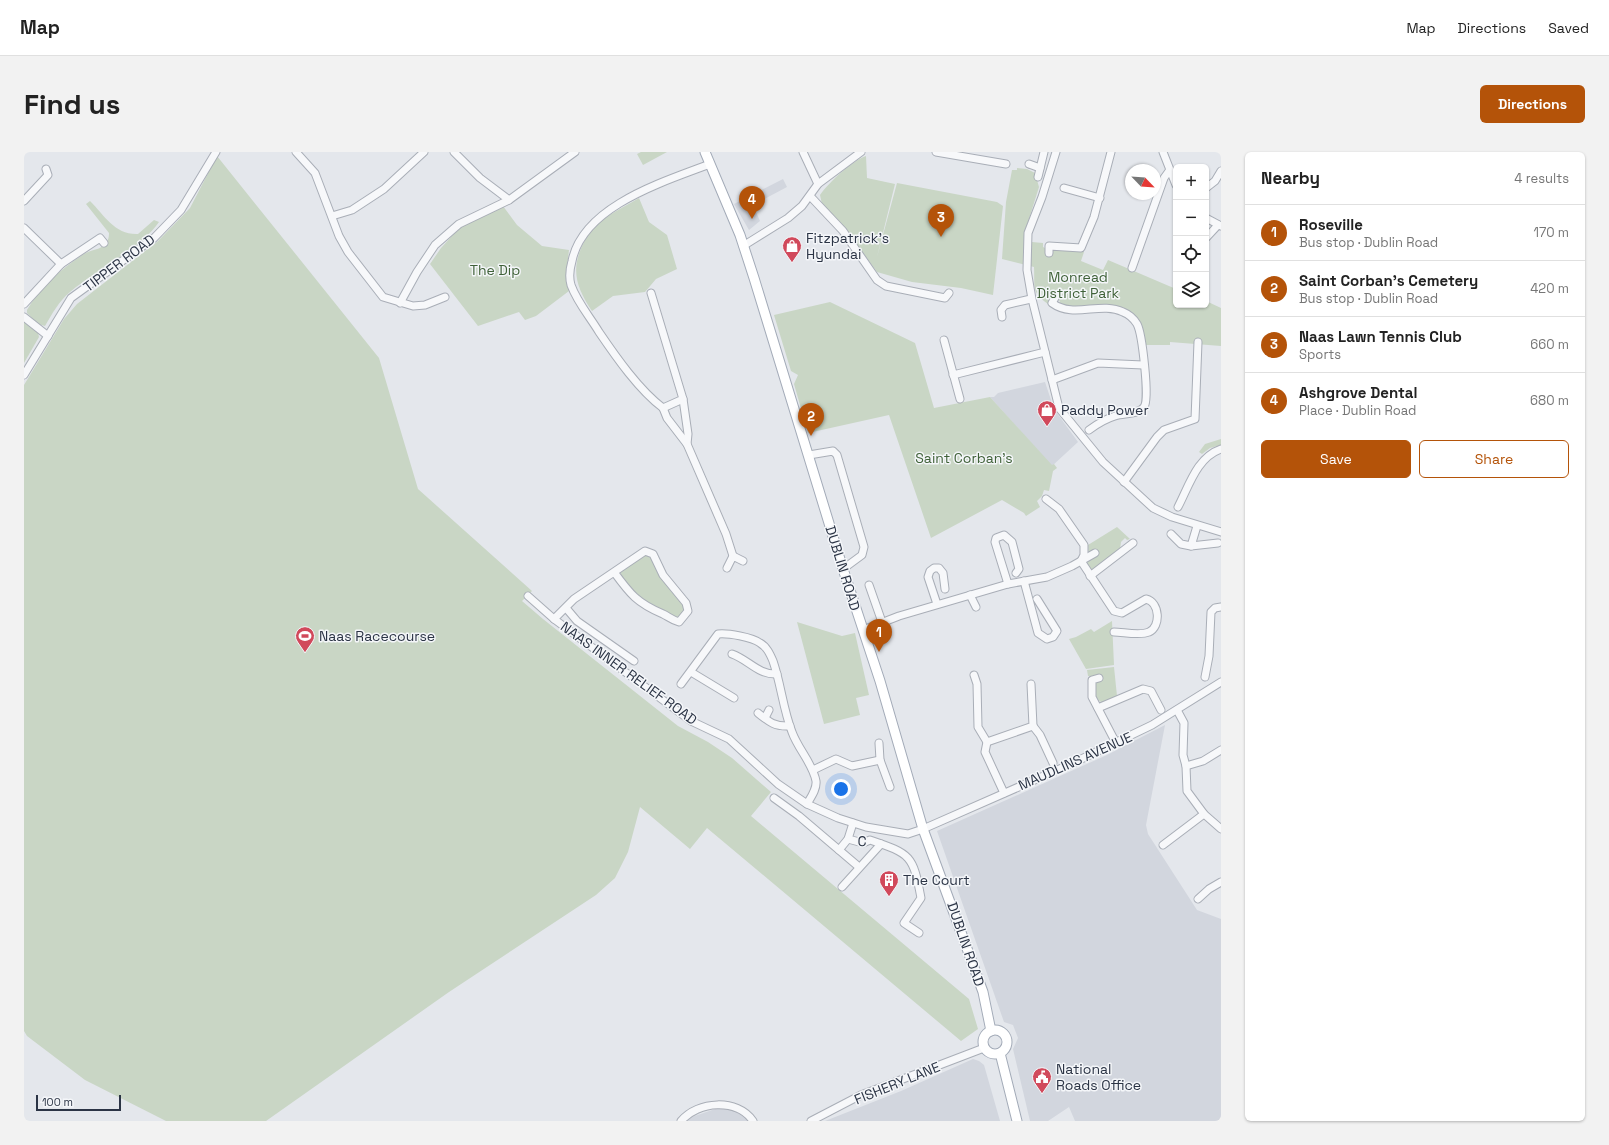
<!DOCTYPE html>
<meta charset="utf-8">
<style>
body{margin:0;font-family:"Space Grotesk",sans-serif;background:#f2f2f2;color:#222}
.controls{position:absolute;right:12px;top:12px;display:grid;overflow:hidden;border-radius:6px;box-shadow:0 1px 3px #0004}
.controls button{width:36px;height:36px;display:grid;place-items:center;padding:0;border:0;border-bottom:1px solid #e0e0e0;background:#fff;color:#222;font:20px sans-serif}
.compass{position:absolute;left:1101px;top:12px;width:36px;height:36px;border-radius:50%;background:#fff;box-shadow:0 1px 3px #0004;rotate:115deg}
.scale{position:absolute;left:12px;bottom:10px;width:85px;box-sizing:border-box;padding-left:4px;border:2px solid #2b3445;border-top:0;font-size:11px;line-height:14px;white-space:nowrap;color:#2b3445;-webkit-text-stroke:3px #f4f6f9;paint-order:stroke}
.you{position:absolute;left:817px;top:637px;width:14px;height:14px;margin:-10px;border:3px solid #fff;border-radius:50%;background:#1a73e8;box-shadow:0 0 0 6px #1a73e833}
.badge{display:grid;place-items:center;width:26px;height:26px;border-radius:50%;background:#b45309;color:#fff;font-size:13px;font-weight:700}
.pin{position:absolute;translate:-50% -33px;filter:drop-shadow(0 1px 2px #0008)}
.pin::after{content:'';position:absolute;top:21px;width:14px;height:12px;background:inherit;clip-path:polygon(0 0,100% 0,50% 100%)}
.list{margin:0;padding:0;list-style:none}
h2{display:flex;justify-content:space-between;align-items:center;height:52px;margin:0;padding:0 16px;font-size:17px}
h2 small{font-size:13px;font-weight:400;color:#767676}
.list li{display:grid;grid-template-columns:26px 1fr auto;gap:12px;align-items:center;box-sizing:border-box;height:56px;padding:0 16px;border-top:1px solid #e0e0e0}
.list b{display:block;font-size:15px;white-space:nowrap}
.list p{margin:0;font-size:13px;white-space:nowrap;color:#767676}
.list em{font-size:13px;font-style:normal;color:#767676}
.actions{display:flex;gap:8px;padding:12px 16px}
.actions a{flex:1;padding:9px 0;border:1px solid #b45309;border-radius:6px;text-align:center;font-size:14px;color:#b45309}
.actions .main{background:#b45309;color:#fff}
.icon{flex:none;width:22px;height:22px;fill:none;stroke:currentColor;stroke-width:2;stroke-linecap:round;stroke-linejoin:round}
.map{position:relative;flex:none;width:1197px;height:969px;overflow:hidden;border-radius:6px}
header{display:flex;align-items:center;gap:24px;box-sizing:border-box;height:56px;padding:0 20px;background:#fff;border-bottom:1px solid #e0e0e0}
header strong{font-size:19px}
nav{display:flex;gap:22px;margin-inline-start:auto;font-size:14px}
.intro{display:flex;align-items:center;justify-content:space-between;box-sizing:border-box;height:96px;padding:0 24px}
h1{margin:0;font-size:28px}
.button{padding:10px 18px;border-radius:6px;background:#b45309;color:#fff;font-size:14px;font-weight:700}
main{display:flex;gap:24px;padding:0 24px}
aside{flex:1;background:#fff;border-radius:6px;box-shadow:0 1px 3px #0004}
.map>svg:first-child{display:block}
.built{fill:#d2d6de}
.green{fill:#c9d6c5}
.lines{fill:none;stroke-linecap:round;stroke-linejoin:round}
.minor-casing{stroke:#a9aeb7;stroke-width:9}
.major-casing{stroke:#a3abb8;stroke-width:11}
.minor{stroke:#f7f8fa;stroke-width:7}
.major{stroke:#fff;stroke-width:9}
.labels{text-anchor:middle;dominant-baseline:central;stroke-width:3;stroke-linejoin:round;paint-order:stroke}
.poi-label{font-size:14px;fill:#2b3445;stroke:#f4f6f9;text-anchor:start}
.street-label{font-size:14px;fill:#2b3445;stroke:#f4f6f9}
.park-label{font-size:14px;fill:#3f6138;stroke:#f4f6f9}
</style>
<header>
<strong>Map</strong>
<nav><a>Map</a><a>Directions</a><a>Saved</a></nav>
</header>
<div class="intro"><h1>Find us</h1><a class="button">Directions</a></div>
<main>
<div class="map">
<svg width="1197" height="969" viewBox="0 0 1197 969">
<rect width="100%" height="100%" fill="#e4e7ec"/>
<g class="built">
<polygon points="759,27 763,35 729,53 736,69 725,78 710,52"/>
<polygon points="1021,230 1030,257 1054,290 1028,314 966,245 970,245 974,241"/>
<polygon points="1141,573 1122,673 1124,682 1173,758 1197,767 1197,969 1051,969 1045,955 1024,969 1006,969 989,897 994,886 989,873 980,870 913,679 1083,603"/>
<polygon points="949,907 955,909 960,913 976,969 801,969 877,939"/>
<polygon points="694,956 708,958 720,963 724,969 663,969 665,966"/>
</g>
<g class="green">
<polygon points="617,0 643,0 619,13 613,2"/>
<polygon points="193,4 355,206 394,337 508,439 498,449 519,467 654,574 684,590 708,606 747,640 727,664 945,847 954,877 937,889 683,676 666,697 616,655 604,700 591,726 572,743 425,840 242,969 142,969 61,928 3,884 0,879 0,233 40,167 53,152 134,89 166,56"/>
<path d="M842 4 843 26 871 32 853 105 873 31 973 50 979 54 969 143 937 136 888 130 853 120 823 79 798 52 796 43C805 30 828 9 842 4Z"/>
<path d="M993 16 1003 17 1011 21 1015 35 1000 83 1008 90 1019 91V95L1021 96 1060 100 1057 109 1079 118 1084 108 1152 137V153H1182V149L1197 156V194L1146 190V193H1122L1116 171 1107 161 1037 153 1034 145 1030 143 1024 152C1007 140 1011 135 1010 115L978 107 982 50 988 18H993Z"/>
<path d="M615 46 625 70 643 83 653 117 632 127 621 140 589 144 568 159C552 135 546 117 560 90 563 84 568 77 573 72 585 62 602 54 615 46Z"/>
<path d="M66 49C81 64 91 83 114 82L130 68 135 70C117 96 72 118 46 140 35 149 28 162 21 174L14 172 3 161V158C16 135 38 116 60 102 66 98 74 98 79 94 84 90 85 86 85 81L62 52Z"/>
<polygon points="479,54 493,73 518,94 545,98 542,125 545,139 512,164 501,168 495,160 454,174 406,112 417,96 437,74"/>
<polygon points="806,150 891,191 910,256 966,245 1028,313 1030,312 1033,316 1029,319 1025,339 1020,338 1018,344 1013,349 1016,355 1002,364 1000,361 978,348 907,386 865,263 784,281 770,232 774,223 767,219 750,163"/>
<polygon points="0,170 14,181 15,185 0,211"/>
<polygon points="1197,287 1197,293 1186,296 1178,302 1175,300 1181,292"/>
<polygon points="1093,375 1106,387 1103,388 1101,386 1097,390 1096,397 1067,420 1062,413 1065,408 1064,393"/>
<path d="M622 401H625L640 429 652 444 660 451 661 457 655 465C649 465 646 461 641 459 623 450 604 440 596 420Z"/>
<polygon points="1088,469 1090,513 1062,517 1045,487 1052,485 1067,477 1070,480"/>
<polygon points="773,470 818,484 831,481 845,543 832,546 836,563 800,572"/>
<path d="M1090 515 1093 544 1080 550H1077C1068 544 1073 533 1070 524H1064L1063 518Z"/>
</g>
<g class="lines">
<g class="minor-casing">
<g id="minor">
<polyline points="272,0 291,21 315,84 324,100 359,145 389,154 401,153 421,145"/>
<polyline points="430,0 456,26 485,48"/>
<polyline points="779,0 794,32"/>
<polyline points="912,0 982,12"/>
<polyline points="1032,0 1018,45 1004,81 1003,118 1008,147 1035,256 1079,310 1129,356 1148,365 1197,380"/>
<polyline points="1139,0 1152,33"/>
<polyline points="1005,12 1016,16"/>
<polyline points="1014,25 1020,0"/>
<polyline points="1040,36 1076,46"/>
<polyline points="1182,36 1191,29 1197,19"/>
<polyline points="786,44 819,79 853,128 862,134 921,146 925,141"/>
<polyline points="0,49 24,23 22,17"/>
<polyline points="308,64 328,58 360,37 400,0"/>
<polyline points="1182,66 1197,74"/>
<polyline points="0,76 37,112"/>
<polyline points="1182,86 1194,73"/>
<polyline points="719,94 764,66 778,54 794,32 837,0"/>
<polyline points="1025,101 1025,94 1057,96 1070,65 1087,0"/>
<polyline points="1108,116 1140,26 1145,19"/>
<path d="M627 141 659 247 639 256C615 238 592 205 575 180 566 165 553 150 547 133 545 126 546 116 548 109 559 54 639 30 686 12"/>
<path d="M1032 144 1028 151C1050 167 1076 149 1099 160 1104 162 1110 167 1113 172 1118 181 1126 247 1120 255 1114 263 1100 261 1091 264 1081 267 1073 272 1065 278"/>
<polyline points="376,151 393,120 411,93 435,72 485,48 551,0"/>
<polyline points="0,152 37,112 76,86 80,91"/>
<polyline points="0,165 24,184"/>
<polyline points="978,165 977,158 981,153 1007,147"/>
<polyline points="920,188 936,247"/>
<polyline points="0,223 47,146 130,86 157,58 192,0"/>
<polyline points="929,223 1021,200"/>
<polyline points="1028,228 1074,211 1119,213"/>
<polyline points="659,247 664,282 663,292 702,382 709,404"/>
<polyline points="639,256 643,266 663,292"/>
<polyline points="785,303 809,299 813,303 840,395 838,403 819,417"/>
<polyline points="1100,330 1133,285 1140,278 1171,267 1174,190"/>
<path d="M1022 347 1035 357 1060 393V403L1057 409 1090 459 1098 461 1122 447C1136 450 1137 475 1125 480 1116 484 1099 480 1090 480"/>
<path d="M1154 355C1165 334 1173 305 1197 297"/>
<polyline points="1173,374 1167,394 1194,391"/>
<polyline points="1147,382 1157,392 1167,394"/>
<polyline points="703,416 709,404 719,409"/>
<polyline points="1066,424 1109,391"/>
<polyline points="1000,429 1014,481 1023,487 1029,485 1033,479 1013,447"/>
<polyline points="984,432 971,390 972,386 980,383 988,390 995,417 992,421"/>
<polyline points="845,433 858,470"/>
<polyline points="946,443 952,455"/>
<polyline points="504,444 530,467 667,569 705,587 754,632 783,652 814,666 842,675 884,682 899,677 1047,612 1128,573 1197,530"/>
<polyline points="913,452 904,425 906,419 910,416 915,416 919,421 921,437"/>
<polyline points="542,456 553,469 610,509"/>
<path d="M530 467 550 447 621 399 629 402 639 423 662 451 664 459 655 470C648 468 645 465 639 462 613 451 606 442 590 420"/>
<polyline points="839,478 875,464 984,432 1023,425 1048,414 1071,401"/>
<path d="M708 502C725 508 734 523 753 522"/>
<polyline points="667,520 710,546"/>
<polyline points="950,523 953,532 954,575 963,590 961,600 980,641"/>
<polyline points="1181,525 1185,504 1187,460 1191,456 1197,455"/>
<polyline points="1075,526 1068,528 1068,545 1092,591"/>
<path d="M657 532 694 482C704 481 728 485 736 491 743 495 746 502 749 509 757 532 759 557 768 580 774 597 789 612 792 629 793 637 787 645 783 652"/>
<polyline points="1074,556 1119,537 1127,539 1137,558"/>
<polyline points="1153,558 1160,571 1159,603 1162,614 1163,639 1180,662 1197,677"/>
<path d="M734 561C745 570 751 575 766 574"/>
<polyline points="741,566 745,558"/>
<polyline points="1009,574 1016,583 1029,611"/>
<polyline points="963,590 1009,574 1007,532"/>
<polyline points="855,591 856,608 866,635"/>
<polyline points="1162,614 1179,609 1197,598"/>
<polyline points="789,618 812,607 828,614 856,608"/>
<polyline points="750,646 775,664 835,715"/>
<path d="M824 687 839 691 846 688C887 702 889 703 897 746L880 771 895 781"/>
<polyline points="1139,693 1180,662"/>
<polyline points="815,698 824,687 829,671"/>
<polyline points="818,735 857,692"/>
<polyline points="1174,747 1185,737 1197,730"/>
<path d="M657 969C674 949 713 946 729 969"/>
<polyline points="787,969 837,943 960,896"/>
</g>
</g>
<g class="major-casing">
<g id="major">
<polyline points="681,0 716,83 730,126 819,417 856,529 899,677 959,840 967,879"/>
<circle cx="971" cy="890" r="12"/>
<polyline points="976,901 993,969"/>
</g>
</g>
<use href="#minor" class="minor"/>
<use href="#major" class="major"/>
</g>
<defs>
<g id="shop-pin" transform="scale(1)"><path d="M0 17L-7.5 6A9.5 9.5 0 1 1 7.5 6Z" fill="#d1495b" stroke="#f4f6f9"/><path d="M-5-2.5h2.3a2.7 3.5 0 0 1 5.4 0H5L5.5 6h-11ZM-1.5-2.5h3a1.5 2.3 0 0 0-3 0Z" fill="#fff"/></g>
<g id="stadium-pin" transform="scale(1)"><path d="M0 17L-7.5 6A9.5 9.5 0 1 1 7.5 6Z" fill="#d1495b" stroke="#f4f6f9"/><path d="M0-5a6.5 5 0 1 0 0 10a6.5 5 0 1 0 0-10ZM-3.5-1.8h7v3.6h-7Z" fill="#fff"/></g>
<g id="building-pin" transform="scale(1)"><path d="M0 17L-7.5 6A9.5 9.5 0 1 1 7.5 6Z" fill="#d1495b" stroke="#f4f6f9"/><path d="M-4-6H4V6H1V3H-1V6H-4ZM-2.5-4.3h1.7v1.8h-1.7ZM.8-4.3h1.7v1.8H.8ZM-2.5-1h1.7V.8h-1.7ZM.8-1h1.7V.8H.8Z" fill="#fff"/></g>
<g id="civic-pin" transform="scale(1)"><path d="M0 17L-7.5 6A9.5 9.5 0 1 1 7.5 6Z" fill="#d1495b" stroke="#f4f6f9"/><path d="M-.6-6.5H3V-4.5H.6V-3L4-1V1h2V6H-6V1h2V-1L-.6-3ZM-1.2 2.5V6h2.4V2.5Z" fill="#fff"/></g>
</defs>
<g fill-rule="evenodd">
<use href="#shop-pin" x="768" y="94"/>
<use href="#shop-pin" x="1023" y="258"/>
<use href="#stadium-pin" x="281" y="484"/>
<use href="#building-pin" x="865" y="728"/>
<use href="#civic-pin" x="1018" y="925"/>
</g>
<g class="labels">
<g class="poi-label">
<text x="782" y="86">Fitzpatrick's<tspan x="782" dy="16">Hyundai</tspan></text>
<text x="1037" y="258">Paddy Power</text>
<text x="295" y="484">Naas Racecourse</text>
<text x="879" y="728">The Court</text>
<text x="1032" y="917">National<tspan x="1032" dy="16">Roads Office</tspan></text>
</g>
<g class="street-label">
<text transform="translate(95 111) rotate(-37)">TIPPER ROAD</text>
<text transform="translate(819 416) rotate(73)">DUBLIN ROAD</text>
<text transform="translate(605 521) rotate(36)">NAAS INNER RELIEF ROAD</text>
<text transform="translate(1051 609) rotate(-24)">MAUDLINS AVENUE</text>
<text transform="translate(838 689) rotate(1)">C</text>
<text transform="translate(942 792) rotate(71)">DUBLIN ROAD</text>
<text transform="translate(873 931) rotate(-22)">FISHERY LANE</text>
</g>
<g class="park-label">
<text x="471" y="118">The Dip</text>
<text x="1054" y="125">Monread<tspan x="1054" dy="16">District Park</tspan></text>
<text x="940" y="306">Saint Corban's</text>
</g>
</g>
</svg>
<div class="controls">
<button>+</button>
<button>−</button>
<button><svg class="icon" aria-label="locate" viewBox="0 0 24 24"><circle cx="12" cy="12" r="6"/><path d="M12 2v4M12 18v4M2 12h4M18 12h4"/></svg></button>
<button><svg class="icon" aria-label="layers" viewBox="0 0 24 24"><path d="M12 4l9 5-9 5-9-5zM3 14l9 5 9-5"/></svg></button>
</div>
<svg class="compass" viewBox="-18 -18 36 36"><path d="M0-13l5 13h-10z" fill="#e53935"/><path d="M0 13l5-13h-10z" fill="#767676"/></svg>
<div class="scale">100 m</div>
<div class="you"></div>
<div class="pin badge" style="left:855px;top:500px">1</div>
<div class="pin badge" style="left:787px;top:284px">2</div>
<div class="pin badge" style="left:917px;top:85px">3</div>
<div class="pin badge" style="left:728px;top:67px">4</div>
</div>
<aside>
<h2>Nearby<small>4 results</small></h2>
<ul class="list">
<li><span class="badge">1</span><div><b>Roseville</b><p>Bus stop · Dublin Road</p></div><em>170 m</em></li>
<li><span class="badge">2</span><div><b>Saint Corban's Cemetery</b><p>Bus stop · Dublin Road</p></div><em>420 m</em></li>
<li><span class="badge">3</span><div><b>Naas Lawn Tennis Club</b><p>Sports</p></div><em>660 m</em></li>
<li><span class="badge">4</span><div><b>Ashgrove Dental</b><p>Place · Dublin Road</p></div><em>680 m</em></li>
</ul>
<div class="actions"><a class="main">Save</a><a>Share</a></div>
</aside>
</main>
